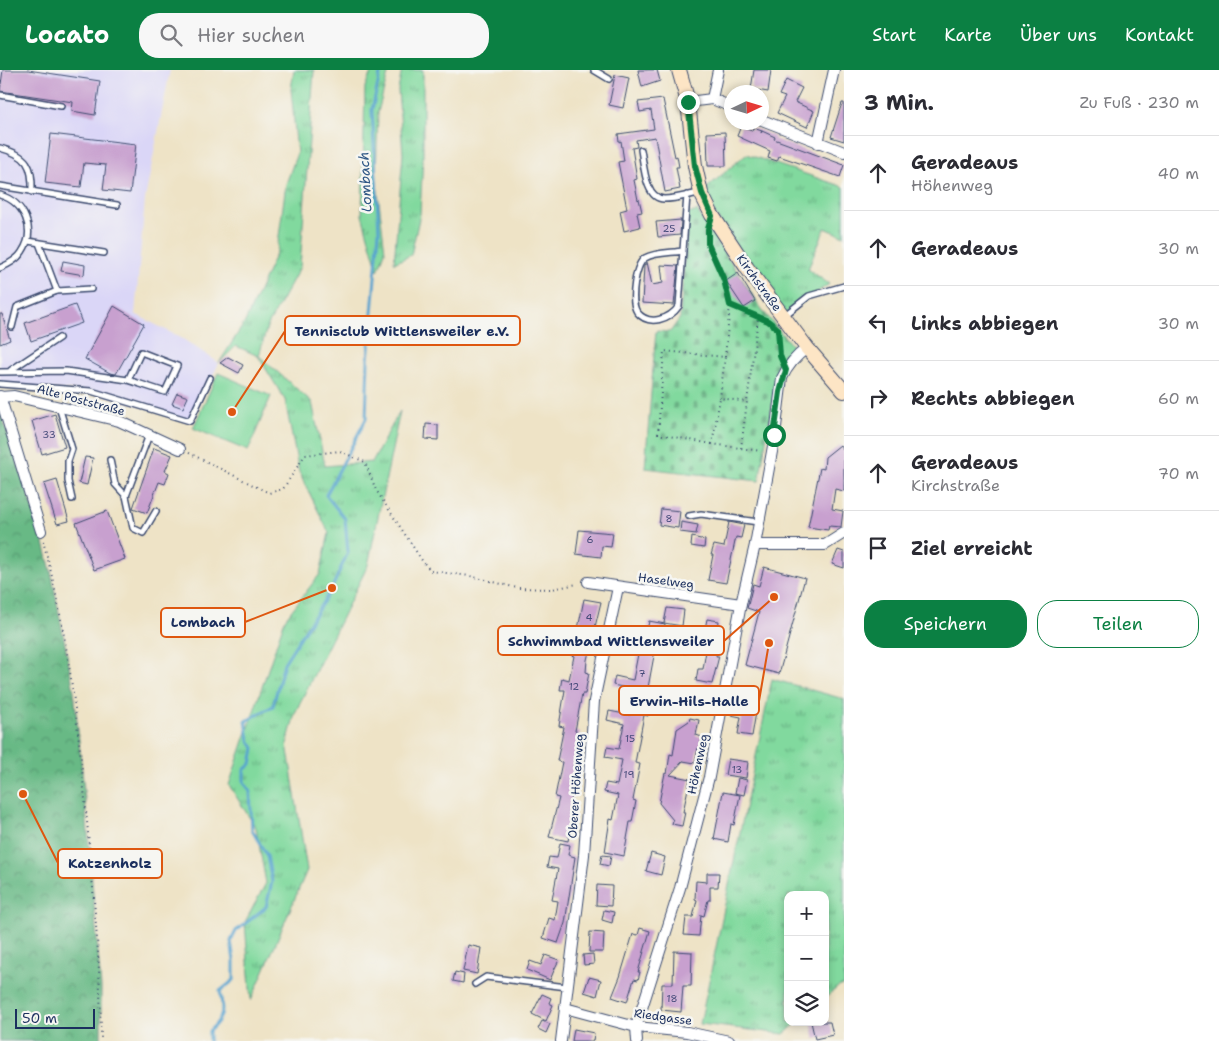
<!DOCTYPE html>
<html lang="de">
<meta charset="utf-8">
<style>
body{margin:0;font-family:"Shantell Sans",sans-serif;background:#f7f7f7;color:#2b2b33}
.controls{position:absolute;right:15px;bottom:15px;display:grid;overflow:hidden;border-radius:10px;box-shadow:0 2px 8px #0003}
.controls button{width:45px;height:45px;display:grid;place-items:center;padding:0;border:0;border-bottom:1px solid #e1e1e2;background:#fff;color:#2b2b33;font:25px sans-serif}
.compass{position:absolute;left:724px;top:15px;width:45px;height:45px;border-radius:50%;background:#fff;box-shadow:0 2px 8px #0003;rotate:86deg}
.scale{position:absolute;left:15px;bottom:12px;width:80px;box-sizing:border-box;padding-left:5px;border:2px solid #1b2f5e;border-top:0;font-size:14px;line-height:18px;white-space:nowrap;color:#1b2f5e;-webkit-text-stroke:4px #f6f6f2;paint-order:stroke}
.stop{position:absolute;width:15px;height:15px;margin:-11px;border:4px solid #0b8043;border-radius:50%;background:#fff}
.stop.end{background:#0b8043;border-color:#fff;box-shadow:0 1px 5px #0008}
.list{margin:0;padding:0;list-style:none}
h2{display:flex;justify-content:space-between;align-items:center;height:65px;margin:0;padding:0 20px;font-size:21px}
h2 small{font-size:16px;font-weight:400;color:#7c7c81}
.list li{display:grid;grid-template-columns:32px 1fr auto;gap:15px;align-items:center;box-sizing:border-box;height:75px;padding:0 20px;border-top:1px solid #e1e1e2}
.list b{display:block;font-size:19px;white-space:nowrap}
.list p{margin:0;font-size:16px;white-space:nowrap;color:#7c7c81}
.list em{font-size:16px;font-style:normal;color:#7c7c81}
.actions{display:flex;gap:10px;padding:15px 20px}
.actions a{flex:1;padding:11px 0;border:1px solid #0b8043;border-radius:20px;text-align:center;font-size:18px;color:#0b8043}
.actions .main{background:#0b8043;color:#fff}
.icon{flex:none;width:28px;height:28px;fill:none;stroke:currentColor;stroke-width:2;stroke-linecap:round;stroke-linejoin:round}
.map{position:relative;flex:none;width:844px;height:971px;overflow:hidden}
header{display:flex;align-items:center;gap:30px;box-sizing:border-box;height:70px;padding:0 25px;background:#0b8043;color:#fff}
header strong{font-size:24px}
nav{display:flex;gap:28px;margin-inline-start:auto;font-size:18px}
.search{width:350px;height:45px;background:#f7f7f7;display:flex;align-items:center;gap:12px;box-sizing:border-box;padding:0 18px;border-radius:20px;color:#7c7c81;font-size:19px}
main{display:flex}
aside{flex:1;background:#fff}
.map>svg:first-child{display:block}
.built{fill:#dad6f7}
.grass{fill:url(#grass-tufts);stroke:#4e847e}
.forest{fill:url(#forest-crowns);stroke:#427472}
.cemetery{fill:url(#cemetery-stones);stroke:#4e847e}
.park{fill:#81d99e;stroke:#4e847e}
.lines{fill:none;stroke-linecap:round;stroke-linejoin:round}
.stream{stroke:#56a3cf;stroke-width:3}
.building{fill:#c8a0cf}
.lane-casing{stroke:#3b4a6e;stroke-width:8}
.street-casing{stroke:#3b4a6e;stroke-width:12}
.secondary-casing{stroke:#3b4a6e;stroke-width:16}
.path{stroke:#3b4a6e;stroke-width:2;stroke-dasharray:1 4;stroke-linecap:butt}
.lane{stroke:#fff;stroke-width:5}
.street{stroke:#fff;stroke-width:10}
.secondary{stroke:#fde5c5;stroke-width:14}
.route{stroke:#0b8043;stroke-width:6}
.labels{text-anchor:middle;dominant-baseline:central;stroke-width:5;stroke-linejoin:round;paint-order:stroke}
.number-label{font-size:10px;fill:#464b7a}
.street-label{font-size:12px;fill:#1b2f5e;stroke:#f6f6f2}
.water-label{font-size:14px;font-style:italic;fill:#305886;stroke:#f6f6f2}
.leader{fill:none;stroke:#de5710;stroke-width:2}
.callout-dot{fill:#de5710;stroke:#f6f6f2;stroke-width:2}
.callout{fill:#f6f6f2;stroke:#de5710;stroke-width:2}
.callout-label{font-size:14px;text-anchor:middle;font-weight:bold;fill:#1b2f5e}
</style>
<header>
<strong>Locato</strong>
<div class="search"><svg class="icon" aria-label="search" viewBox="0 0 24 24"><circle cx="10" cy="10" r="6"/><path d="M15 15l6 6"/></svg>Hier suchen</div>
<nav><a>Start</a><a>Karte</a><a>Über uns</a><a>Kontakt</a></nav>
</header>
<main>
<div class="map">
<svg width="844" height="971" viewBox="0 0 844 971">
<defs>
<pattern id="grass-tufts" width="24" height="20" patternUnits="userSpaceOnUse" patternTransform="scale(1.25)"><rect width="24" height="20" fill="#81d99e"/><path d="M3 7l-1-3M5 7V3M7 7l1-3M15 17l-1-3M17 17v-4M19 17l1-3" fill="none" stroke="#69b084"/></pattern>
<pattern id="forest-crowns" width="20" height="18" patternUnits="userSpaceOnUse" patternTransform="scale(1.25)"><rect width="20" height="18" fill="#68b985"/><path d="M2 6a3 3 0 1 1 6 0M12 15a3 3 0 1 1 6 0" fill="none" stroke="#559770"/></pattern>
<pattern id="cemetery-stones" width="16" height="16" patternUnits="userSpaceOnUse" patternTransform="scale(1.25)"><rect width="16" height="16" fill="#81d99e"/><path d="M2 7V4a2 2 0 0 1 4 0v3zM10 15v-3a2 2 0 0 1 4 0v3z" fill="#69b084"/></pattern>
</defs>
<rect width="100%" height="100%" fill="#f6f6f2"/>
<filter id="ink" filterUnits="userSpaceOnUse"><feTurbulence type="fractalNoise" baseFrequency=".02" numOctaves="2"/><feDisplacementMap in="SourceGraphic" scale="10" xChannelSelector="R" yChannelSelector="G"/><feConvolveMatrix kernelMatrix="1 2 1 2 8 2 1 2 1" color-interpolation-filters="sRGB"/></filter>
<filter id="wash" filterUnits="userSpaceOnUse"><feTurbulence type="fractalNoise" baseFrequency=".0096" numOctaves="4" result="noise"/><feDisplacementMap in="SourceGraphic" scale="20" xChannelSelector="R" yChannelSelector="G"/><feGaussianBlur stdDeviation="1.12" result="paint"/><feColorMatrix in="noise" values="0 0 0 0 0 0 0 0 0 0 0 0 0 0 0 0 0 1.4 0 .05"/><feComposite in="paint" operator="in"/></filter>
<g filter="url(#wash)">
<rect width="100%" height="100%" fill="#eee3c6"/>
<polygon class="built" points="0,0 170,0 145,129 135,244 183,269 219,293 190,351 91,321 0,316"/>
<g class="grass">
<polygon points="294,0 314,0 300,197 267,257 259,286 312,332 325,396 372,392 400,341 368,495 295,643 287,674 307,800 251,931 245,852 266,813 256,758 229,715 285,549 320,504 329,463 299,402 285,330 258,286 236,276 219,293 245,252 277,181 286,114 297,83 291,19"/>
<polygon points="372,0 389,0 378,42 376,105 385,182 378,201 362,145 365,17"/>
<polygon points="402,0 423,0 423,86 420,144 411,185 394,193 403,84 398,20"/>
<polygon points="746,84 844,117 844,166 825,158 808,199 829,214 783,246 701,123"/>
<polygon points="772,609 844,629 844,915 838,917 825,928 825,825 788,825 788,952 798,952 784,964 700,954"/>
</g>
<polygon class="forest" points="0,341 41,461 51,501 74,621 86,740 101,917 101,971 0,971"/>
<polygon class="cemetery" points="697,141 763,241 793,277 779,295 759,411 645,398 656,261 670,262 680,248 688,144"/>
<polygon class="park" points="218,303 271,326 248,381 193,358"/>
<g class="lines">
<path class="stream" d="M209 971V961C225 947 223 940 220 921L234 910V891L231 871 236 861 266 837 272 812 267 786 252 760 250 721 244 712V700L251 694 254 678 249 670 246 651 273 636 284 593 332 518 348 482 345 449 326 425 366 349 368 290 379 161 372 40 381 0"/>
</g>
<g id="blocks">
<g class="building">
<polygon points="3,0 28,0 100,11 95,45 72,41 73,32 0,21"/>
<polygon points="638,0 657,0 660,11 642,17"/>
<polygon points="754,0 771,0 768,22 751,19"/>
<polygon points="615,5 629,8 623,38 609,35"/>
<polygon points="786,10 802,18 795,32 814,41 807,57 777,43 785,27 779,25"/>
<polygon points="663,29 675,87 677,86 679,97 676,97 680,119 665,122 655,67 636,70 637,77 632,78 637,109 634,110 638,130 639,129 642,142 637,143 640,157 624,161 620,141 627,139 618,92 624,91 621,71 619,72 618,64 654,59 651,40 640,42 638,32"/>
<polygon points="842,33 844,33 844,71 831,67"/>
<polygon points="741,56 752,60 753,58 762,61 761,63 762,61 775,67 774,69 844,95 840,107 779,86 777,91 768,88 770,81 737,66"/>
<polygon points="725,62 726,96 708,96 707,63"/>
<polygon points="51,64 136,74 130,123 103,120 106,95 84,93 81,117 45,113"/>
<polygon points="681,150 680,165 658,167 656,152"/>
<polygon points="63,191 85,195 84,205 61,201"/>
<polygon points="647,192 652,215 663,213 661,195 678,196 674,235 642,233 644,196"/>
<polygon points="738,203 755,231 744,238 726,211"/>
<polygon points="75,235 82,253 31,271 25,253"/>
<polygon points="114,236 144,254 116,304 110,303 85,289"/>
<polygon points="0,244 2,244 10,270 0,274"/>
<polygon points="228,287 243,295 239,303 220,293"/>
<polygon points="177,323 188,327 183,338 172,334"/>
<polygon points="55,344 65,377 42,384 32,351"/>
<polygon points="426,354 438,355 438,370 425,369"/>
<polygon points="840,375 844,381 844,421 835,419 832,439 843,441 841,457 829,456 828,460 808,457 820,398 824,399 825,387"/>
<polygon points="154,378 172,385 165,401 169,403 165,414 159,412 147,443 133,438"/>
<polygon points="85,387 93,388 87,415 79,413"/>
<polygon points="57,410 69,451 57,454 44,414"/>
<polygon points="661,439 680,441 678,458 659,455"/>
<polygon points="107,441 125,489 94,500 76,453"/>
<polygon points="681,452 698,455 696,464 680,462"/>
<polygon points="729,452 744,455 741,468 736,467 726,513 708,510 713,485 711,485 714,475 724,477"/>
<polygon points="579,460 613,463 611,477 602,476 601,487 576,484"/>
<polygon points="692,467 705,470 704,478 691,476"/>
<polygon points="838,480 844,482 844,498 832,494"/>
<polygon points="764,497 805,508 779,604 745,595 759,542 747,538 748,535 753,514 759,516"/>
<polygon points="584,529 601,532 587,590 586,602 589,603 587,613 585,624 582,624 575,661 580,662 573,697 577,698 571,732 574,733 572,745 573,745 568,771 549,767 559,728 555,727 562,692 557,691 564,657 559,656 565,620 560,620 562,608 569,610 574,586 571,585 575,564 577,564"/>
<polygon points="667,538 684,540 682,556 664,553"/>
<polygon points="707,549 719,551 718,559 721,560 716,586 719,586 712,614 696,611 698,599 703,599 707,575 708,565 704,564"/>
<polygon points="649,551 665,554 662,575 656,575 647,623 652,624 648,646 644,645 635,693 640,694 633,730 636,731 632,752 630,752 624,786 605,782 610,749 613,750 618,725 604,722 606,713 617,715 622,690 605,687 607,677 619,679 624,654 607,650 609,641 630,645 635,620 613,615 615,606 633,610 638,584 621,581 623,571 644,575"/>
<polygon points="748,628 758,630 752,666 738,664 741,647 731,645 733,637 746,639"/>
<polygon points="690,648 699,650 696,665 702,667 700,679 698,678 695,693 683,691 670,705 690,709 683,742 685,742 682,756 672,754 673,750 659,733 665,703 667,704 670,684 673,685 677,659 689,651"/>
<polygon points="728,689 748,692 746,708 725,705"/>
<polygon points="738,708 747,710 744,725 735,723"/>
<polygon points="723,722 740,725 734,755 731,754 728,772 714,769"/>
<polygon points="560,773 570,775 568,785 575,787 565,853 558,873 543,868 549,848 555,850 558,831 552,830 558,799 547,797 549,787 557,788"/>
<polygon points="651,783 665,787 661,805 646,801"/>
<polygon points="602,785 611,786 609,796 600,794"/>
<polygon points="707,803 719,803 718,817 710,817 710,830 708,830 704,846 701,845 699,866 684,865 686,847 693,847 697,830 695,829 696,811 707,812"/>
<polygon points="597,815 612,816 611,836 596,835"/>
<polygon points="604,840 614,842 612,853 602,850"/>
<polygon points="640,858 650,861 638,902 640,902 638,910 634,909 627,932 612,927 620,907 633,864 638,865"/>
<polygon points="590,862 604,863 603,882 589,882"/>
<polygon points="468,875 481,878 477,904 463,901"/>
<polygon points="674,881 692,882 691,916 683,916 681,942 661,940 662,914 673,914"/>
<polygon points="593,884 594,894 584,895 583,885"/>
<polygon points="545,885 559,890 555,898 554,898 555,898 550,910 527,900 530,891 541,895"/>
<polygon points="455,902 464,904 463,913 453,911"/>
<polygon points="589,907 601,910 597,926 584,922"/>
<polygon points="542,924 551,928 549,933 553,935 546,951 532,944"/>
<polygon points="542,951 550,954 546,963 538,959"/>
<polygon points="811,952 830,952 833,965 815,969"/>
<polygon points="574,959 594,963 593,971 572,971"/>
</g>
</g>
</g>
<g filter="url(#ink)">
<use href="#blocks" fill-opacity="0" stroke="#3b4a6e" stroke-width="1"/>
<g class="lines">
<g class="lane-casing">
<g id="lane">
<polyline points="594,0 609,9"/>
<polyline points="0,25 61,36"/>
<path d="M0 78C27 85 33 95 32 122"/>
<path d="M641 80C644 95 645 129 664 129 676 129 688 125 699 123"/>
<polyline points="0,116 117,135"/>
<path d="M0 125C24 132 37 160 22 182 17 190 9 194 0 198"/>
<polyline points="28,171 104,183"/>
<polyline points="39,173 57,221"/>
<path d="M683 181C671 183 655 182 645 188 635 194 630 232 637 242 649 257 670 249 679 236L687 125"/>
<polyline points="785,245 809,226 844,216"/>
<polyline points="12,257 17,237 57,221 91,219"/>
<polyline points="11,300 59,268"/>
<polyline points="0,302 66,301 128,310 165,322 177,296 141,282 128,310"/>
<polyline points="0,314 91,321 190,351 210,308"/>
<polyline points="59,337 72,379 68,391 68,411 72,429"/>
<polyline points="149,365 126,426 133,458 143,463 156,441"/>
<polyline points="110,390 115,414 126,426"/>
<polyline points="689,446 701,444 758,452"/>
<polyline points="475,914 486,907 567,917"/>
</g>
</g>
<g class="street-casing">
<g id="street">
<polyline points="712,29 718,0"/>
<polyline points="688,32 712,29 732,37"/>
<polyline points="762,50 844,82"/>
<polyline points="818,73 834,0"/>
<polyline points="0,326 41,461"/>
<polyline points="0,327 14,326 119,351 180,379"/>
<polyline points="755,475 825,475 844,463"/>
<polyline points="588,512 741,534"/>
<polyline points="565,938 636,957 687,962 729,971"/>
<polyline points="561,971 584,785 594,631 618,517"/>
<path d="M637 971 636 957 680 818 709 707 741 534 755 475 775 365 782 308C788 295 796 286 807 278"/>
</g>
</g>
<g class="secondary-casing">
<polyline id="secondary" points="679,0 688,32 695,96 701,123 712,145 747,198 807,278 844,321"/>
</g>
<g class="path">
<polyline points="708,161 708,174 724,210 730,235"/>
<polyline points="758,248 768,251 774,256"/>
<polyline points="778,261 782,288"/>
<polyline points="725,287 730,235 758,248 747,332"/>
<polyline points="712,374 658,364 664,281 725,287 720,328"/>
<polyline points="741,378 747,332 720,328 712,374 761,381"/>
<polyline points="189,383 269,423 283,419 305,385 340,381 365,392 376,420 423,492 431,501 470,506 517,518 552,519 577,514"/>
<path d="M43 471C70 570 80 672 89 774 95 840 101 905 101 971"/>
</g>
<use href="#lane" class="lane"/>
<use href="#street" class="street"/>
<use href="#secondary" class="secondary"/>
</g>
</g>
<g class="lines" filter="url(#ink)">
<polyline class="route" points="688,32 695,96 702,123 712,146 708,159 708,174 724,210 730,235 768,251 778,259 780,286 786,300 780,322 774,365"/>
</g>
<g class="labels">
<g class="number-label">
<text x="669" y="158">25</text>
<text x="49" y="364">33</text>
<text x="669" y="448">8</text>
<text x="590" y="469">6</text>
<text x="589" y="547">4</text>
<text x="642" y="603">7</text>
<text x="574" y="616">12</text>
<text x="630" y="668">15</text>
<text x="737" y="699">13</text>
<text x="629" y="704">19</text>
<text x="672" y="928">18</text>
</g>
<g class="street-label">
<text transform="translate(759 213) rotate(54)">Kirchstraße</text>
<text transform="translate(81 330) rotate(15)">Alte Poststraße</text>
<text transform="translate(666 511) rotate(8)">Haselweg</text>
<text transform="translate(698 694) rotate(-78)">Höhenweg</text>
<text transform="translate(576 716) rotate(-86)">Oberer Höhenweg</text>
<text transform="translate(663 947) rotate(8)">Riedgasse</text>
</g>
<g class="water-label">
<text transform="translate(365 112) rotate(-93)">Lombach</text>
</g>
</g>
<path class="leader" d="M232 342L285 261M332 518L245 552M774 527L724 571M769 573L759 631M23 724L58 793"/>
<g class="callout-dot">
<circle cx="232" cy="342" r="5"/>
<circle cx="332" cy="518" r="5"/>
<circle cx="774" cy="527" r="5"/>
<circle cx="769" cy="573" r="5"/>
<circle cx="23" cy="724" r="5"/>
</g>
<g class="callout">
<rect x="285" y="246" width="235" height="29" rx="5"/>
<rect x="161" y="538" width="84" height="29" rx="5"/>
<rect x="498" y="556" width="226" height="29" rx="5"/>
<rect x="619" y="616" width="140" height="29" rx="5"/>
<rect x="58" y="779" width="104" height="29" rx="5"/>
</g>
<g class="callout-label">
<text x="402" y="266">Tennisclub Wittlensweiler e.V.</text>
<text x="203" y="557">Lombach</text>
<text x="611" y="576">Schwimmbad Wittlensweiler</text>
<text x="689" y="636">Erwin-Hils-Halle</text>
<text x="110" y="798">Katzenholz</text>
</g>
</svg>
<div class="controls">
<button>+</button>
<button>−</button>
<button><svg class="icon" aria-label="layers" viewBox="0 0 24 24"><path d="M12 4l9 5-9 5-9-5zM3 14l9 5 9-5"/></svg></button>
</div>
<svg class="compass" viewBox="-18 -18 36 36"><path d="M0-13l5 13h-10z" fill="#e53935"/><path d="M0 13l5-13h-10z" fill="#7c7c81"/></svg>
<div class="scale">50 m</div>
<div class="stop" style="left:774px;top:365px"></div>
<div class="stop end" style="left:688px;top:32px"></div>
</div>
<aside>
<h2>3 Min.<small>Zu Fuß · 230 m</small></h2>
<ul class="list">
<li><svg class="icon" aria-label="ahead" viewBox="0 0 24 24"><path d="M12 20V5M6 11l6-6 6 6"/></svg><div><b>Geradeaus</b><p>Höhenweg</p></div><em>40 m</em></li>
<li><svg class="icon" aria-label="ahead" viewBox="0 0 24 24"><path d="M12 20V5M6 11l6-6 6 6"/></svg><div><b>Geradeaus</b></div><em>30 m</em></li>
<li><svg class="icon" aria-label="left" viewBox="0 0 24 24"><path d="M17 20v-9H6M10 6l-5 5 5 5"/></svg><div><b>Links abbiegen</b></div><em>30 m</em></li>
<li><svg class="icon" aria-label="right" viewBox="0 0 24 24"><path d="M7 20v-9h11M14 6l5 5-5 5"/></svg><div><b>Rechts abbiegen</b></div><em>60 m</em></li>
<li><svg class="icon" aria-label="ahead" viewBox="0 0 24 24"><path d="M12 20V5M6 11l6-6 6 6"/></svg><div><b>Geradeaus</b><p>Kirchstraße</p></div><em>70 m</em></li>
<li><svg class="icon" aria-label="arrive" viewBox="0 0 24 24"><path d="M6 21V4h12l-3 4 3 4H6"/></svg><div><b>Ziel erreicht</b></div></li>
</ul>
<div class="actions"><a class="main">Speichern</a><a>Teilen</a></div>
</aside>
</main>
